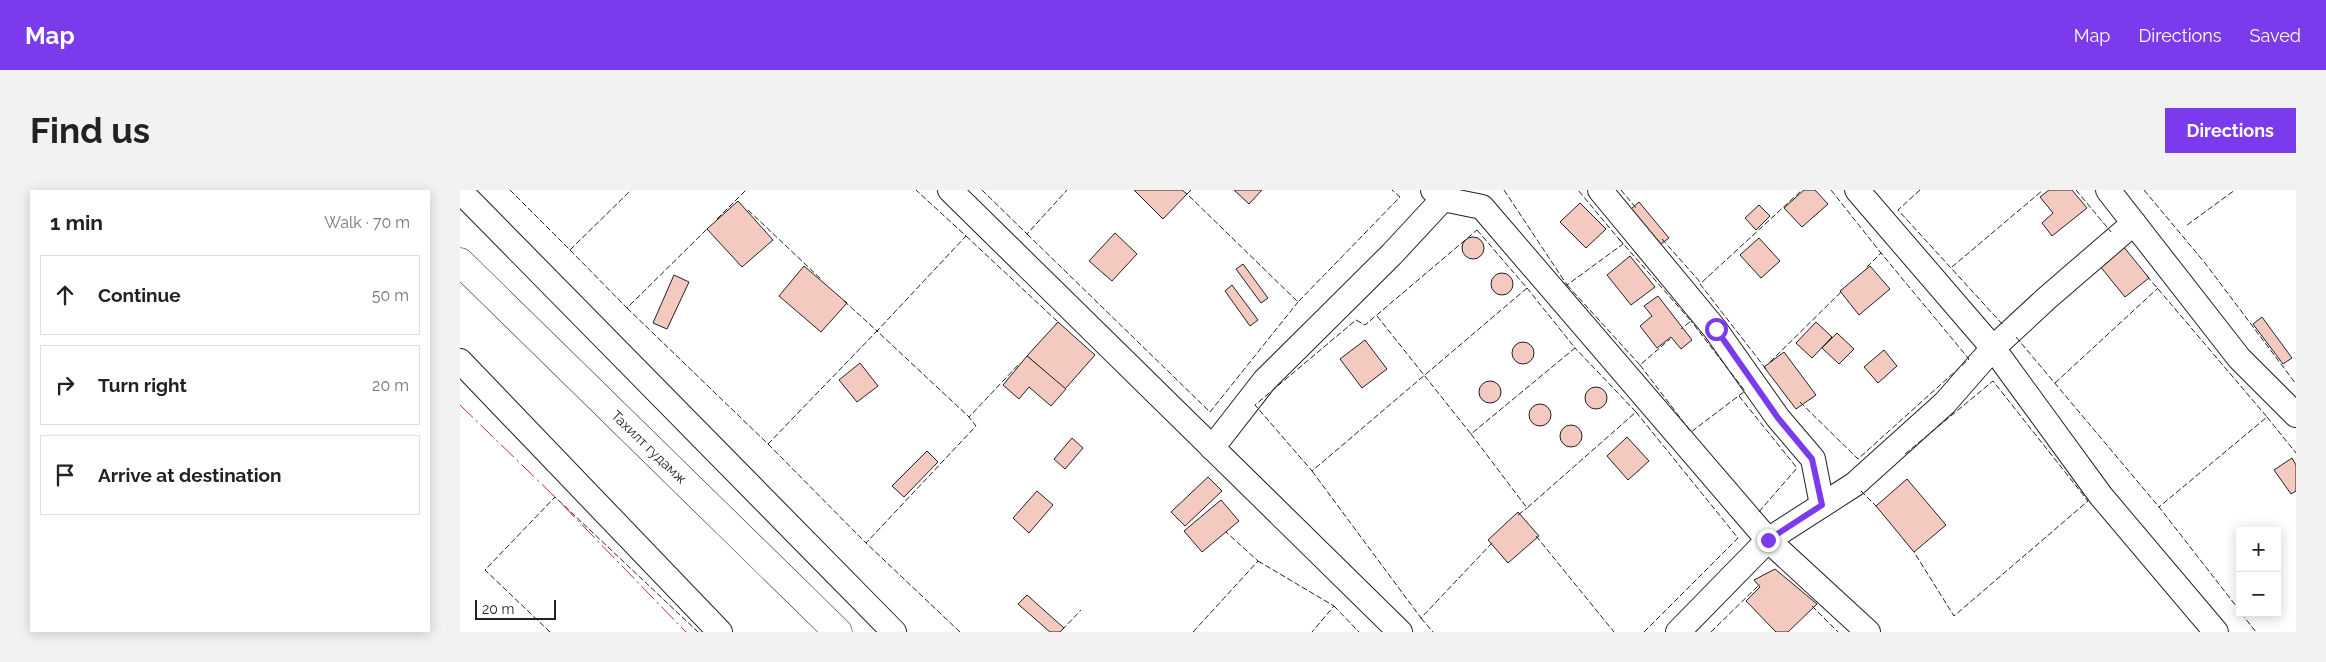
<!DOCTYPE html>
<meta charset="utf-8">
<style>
body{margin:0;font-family:Raleway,sans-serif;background:#f2f2f2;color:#222}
.controls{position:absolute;right:15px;bottom:15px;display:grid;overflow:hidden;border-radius:0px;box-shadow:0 2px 12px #0003}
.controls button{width:45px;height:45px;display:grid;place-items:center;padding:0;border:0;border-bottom:1px solid #e0e0e0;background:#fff;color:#222;font:25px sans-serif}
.scale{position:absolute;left:15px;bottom:12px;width:81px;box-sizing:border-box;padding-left:5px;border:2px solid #222;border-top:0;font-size:14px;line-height:18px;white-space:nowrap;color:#222;-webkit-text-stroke:4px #fff;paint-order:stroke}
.stop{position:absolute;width:15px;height:15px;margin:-11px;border:4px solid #7c3aed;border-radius:50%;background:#fff}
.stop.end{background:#7c3aed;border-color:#fff;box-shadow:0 1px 5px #0008}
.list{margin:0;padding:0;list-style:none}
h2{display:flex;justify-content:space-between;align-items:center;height:65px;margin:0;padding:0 20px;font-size:21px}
h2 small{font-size:16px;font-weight:400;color:#767676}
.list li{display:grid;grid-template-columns:32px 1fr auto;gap:15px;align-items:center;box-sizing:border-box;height:80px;margin:0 10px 10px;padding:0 10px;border:1px solid #e0e0e0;border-radius:0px}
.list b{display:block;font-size:19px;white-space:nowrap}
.list em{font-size:16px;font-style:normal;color:#767676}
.icon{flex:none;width:28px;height:28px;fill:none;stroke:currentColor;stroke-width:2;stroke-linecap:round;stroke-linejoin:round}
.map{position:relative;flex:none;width:1836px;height:442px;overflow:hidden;border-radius:0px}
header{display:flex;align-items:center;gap:30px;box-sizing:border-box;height:70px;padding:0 25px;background:#7c3aed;color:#fff}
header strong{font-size:24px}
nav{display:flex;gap:28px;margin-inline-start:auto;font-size:18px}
.intro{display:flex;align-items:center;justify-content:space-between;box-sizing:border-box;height:120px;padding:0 30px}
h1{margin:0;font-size:35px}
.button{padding:12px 22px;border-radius:0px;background:#7c3aed;color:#fff;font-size:18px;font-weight:700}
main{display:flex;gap:30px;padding:0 30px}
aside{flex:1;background:#fff;border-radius:0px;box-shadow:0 2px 12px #0003}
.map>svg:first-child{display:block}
.building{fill:#f3c9c0;stroke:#222}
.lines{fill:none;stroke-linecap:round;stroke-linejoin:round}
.street-casing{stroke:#222;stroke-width:26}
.secondary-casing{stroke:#222;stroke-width:29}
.street{stroke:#fff;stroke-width:24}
.secondary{stroke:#fff;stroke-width:28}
.fence{stroke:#222;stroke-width:1;stroke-dasharray:6 2.5;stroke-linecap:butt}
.power{stroke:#c62828;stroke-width:1;stroke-dasharray:18 4 2.5 4;stroke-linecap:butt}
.route{stroke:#7c3aed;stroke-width:6}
.labels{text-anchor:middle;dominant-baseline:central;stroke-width:4;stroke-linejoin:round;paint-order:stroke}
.street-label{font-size:14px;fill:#222;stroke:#fff}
</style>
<header>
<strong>Map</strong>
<nav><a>Map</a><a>Directions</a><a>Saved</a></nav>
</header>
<div class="intro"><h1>Find us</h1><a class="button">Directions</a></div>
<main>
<aside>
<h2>1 min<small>Walk · 70 m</small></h2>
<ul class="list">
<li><svg class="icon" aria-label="ahead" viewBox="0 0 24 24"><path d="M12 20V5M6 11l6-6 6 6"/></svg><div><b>Continue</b></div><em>50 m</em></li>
<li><svg class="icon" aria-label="right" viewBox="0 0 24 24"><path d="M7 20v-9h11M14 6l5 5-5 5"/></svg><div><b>Turn right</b></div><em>20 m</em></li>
<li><svg class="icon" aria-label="arrive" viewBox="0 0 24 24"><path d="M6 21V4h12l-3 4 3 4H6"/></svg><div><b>Arrive at destination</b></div></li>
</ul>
</aside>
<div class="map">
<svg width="1836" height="442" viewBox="0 0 1836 442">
<rect width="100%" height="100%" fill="#fff"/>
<g class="building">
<polygon points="674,0 722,0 727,4 703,29"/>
<polygon points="774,0 802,0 789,14"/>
<polygon points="1344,0 1355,0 1368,14 1342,37 1324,18"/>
<polygon points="1589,0 1612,0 1627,18 1592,46 1582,33 1593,23 1580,7"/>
<polygon points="278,11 313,50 282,77 247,39"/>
<polygon points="1179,12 1209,48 1201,54 1171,19"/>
<polygon points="1120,13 1146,39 1126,58 1100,32"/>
<polygon points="1299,15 1310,26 1296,40 1285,28"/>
<polygon points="655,43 677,64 652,91 629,71"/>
<circle cx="1013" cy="58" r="11"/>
<polygon points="1299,48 1320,71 1301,88 1280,65"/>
<polygon points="1663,56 1689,88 1665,107 1639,75"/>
<polygon points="1170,66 1195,97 1171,115 1147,85"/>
<polygon points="783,74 808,108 801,113 776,79"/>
<polygon points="344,76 387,113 361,142 319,106"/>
<polygon points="1410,76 1430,99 1399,125 1380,101"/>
<circle cx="1042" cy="94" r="11"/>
<polygon points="214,85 229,92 207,139 193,133"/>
<polygon points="772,95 798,130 790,136 765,101"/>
<polygon points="1198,106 1232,150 1221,159 1211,147 1197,158 1180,136 1192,126 1184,116"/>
<polygon points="1802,127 1832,168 1823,174 1793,134"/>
<polygon points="598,132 635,165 605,199 567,166"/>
<polygon points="1356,132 1372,147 1352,168 1336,153"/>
<polygon points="1377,143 1394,159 1379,174 1362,158"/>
<polygon points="905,150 927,179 902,198 880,169"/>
<circle cx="1063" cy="163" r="11"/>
<polygon points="1424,160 1437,176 1418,193 1404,177"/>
<polygon points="1324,162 1356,205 1336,219 1304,177"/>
<polygon points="567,166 606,199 591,216 569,197 559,209 543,195"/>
<polygon points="400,173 418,196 397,212 379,190"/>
<circle cx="1030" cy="202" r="11"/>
<circle cx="1136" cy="208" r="11"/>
<circle cx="1080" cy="225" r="11"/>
<circle cx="1111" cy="246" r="11"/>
<polygon points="1167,247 1189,271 1168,290 1147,266"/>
<polygon points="612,248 623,258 605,279 594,269"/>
<polygon points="467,261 478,272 444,307 432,296"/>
<polygon points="1832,268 1836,275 1836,301 1831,304 1814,280"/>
<polygon points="748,287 762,301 725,336 711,322"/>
<polygon points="1447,289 1486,335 1454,362 1416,316"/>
<polygon points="577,301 593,315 569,343 553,328"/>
<polygon points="761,310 779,331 742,362 724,341"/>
<polygon points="1058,322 1079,346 1048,373 1028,350"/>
<polygon points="1315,379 1357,414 1328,442 1316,442 1286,411 1300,397 1294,390"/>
<polygon points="567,405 604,438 600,442 590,442 558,414"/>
</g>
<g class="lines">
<g class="street-casing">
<g id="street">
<polyline points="490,0 940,442"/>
<polyline points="973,0 983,9 1022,17 1308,350 1408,442"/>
<polyline points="1140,0 1255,139 1318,228 1353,269 1362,315"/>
<polyline points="1397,0 1533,158 1641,306 1756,442"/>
<polyline points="1648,0 1779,168 1836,225"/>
<polyline points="0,1 434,442"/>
<polyline points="0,171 260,442"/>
<polyline points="752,258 805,190 932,64 983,9"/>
<polyline points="1218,442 1308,350 1395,294 1485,213 1533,158 1587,108 1674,33"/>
</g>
</g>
<g class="secondary-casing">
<polyline id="secondary" points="0,72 378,442"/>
</g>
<use href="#street" class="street"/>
<use href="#secondary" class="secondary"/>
<g class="fence">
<polyline points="50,0 110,60 171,0"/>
<polyline points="522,0 567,44 607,0"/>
<polyline points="731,0 727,4 838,112 940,7 932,0"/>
<polyline points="1044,0 1107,95 1163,54 1118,0"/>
<polyline points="1161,0 1176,18"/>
<polyline points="1371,0 1421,63"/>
<polyline points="1460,0 1438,20 1544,136"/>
<polyline points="1616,0 1651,42"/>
<polyline points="1684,0 1745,73 1836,194"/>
<polyline points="288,20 362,90"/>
<polyline points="257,29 286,0"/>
<polyline points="1727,35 1775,0"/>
<polygon points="1017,40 1067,98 852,281 795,215 896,130 905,135"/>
<polyline points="567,44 750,222 838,112"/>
<polyline points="506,46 598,132 596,134"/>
<polyline points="1159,49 1231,131 1221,139"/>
<polyline points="1202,49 1241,93"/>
<polyline points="110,60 167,118 248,38"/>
<polyline points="1492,77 1583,0"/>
<polyline points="1687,86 1807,227 1699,317"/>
<polyline points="1107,95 1180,175 1210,149"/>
<polyline points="384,111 417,141 506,46 456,0"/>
<polyline points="167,118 308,254 417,141 509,227 560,173"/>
<polyline points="917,126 1011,244 1115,158 1067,98"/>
<polyline points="1556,147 1699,317 1780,421"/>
<polyline points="1310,172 1383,100"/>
<polyline points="1180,175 1231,242 1285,201 1231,131"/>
<polyline points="1306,179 1240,94 1342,0"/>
<polyline points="1595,193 1698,98"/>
<polyline points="1279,206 1337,278 1297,324"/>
<polyline points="1340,212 1398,269 1509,169 1421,63 1406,78"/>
<polyline points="1176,222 1278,348 1184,442"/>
<polyline points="1807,227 1836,263"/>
<polyline points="1011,244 1067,318 1176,222 1115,158"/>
<polyline points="308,254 406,353"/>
<polyline points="1445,264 1533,191 1628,311 1494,426 1454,362"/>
<polyline points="852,281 961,428 1033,352"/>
<polyline points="1401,301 1416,316"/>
<polyline points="1058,325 1067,318"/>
<polyline points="1076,346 1154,442"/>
<polyline points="798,371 874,416 852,442"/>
<polyline points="874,416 899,442"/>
<polyline points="1352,416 1378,442"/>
<polyline points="1781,423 1796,442"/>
<polyline points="961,428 973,442"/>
<polyline points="602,440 621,420"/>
<polyline points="90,442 25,380 95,307 238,442"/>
<polyline points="500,442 406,353 516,236 509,227"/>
<polyline points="733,442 798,371 766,342"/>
<polyline points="1251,442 1300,394"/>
</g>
<polyline class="power" points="0,215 95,307 226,442"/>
</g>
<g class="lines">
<polyline class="route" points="1256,139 1318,228 1352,269 1362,315 1308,350"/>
</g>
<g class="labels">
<g class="street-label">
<text transform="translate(189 257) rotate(44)">Тахилт гудамж</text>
</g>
</g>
</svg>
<div class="controls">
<button>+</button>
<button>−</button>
</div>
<div class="scale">20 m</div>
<div class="stop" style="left:1256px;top:139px"></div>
<div class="stop end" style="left:1308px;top:350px"></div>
</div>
</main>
